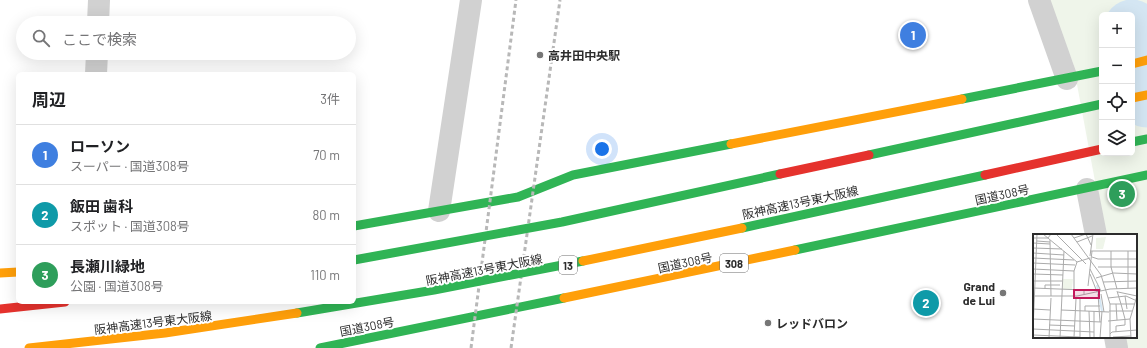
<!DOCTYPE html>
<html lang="ja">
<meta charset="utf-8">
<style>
body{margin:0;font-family:Barlow,"Noto Sans JP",sans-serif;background:#f6f6f6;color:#202124}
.controls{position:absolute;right:12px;top:12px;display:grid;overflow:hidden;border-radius:6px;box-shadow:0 4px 16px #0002}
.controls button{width:36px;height:36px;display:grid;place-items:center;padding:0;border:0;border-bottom:1px solid #e0e0e0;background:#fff;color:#202124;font:20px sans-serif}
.you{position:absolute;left:602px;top:149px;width:14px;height:14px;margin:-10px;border:3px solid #fff;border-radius:50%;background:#1a73e8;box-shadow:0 0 0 6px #1a73e833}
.badge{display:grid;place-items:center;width:26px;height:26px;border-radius:50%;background:#7c3aed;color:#fff;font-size:13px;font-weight:700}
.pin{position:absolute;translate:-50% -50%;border:2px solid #fff;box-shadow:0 1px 4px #0006}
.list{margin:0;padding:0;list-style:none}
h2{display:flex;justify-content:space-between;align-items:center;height:52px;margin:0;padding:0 16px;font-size:17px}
h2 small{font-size:13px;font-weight:400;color:#757577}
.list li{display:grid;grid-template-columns:26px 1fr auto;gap:12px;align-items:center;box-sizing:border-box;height:60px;padding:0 16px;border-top:1px solid #e0e0e0}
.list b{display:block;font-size:15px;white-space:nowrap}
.list p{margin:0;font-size:13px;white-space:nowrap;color:#757577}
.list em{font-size:13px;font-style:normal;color:#757577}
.icon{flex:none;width:22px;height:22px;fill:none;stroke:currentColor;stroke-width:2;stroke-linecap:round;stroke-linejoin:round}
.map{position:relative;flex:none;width:1147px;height:348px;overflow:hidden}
.search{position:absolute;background:#fff;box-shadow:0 4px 16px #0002;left:16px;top:16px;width:340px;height:44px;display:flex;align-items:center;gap:10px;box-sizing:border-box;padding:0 14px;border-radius:22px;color:#757577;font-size:15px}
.panel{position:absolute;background:#fff;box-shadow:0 4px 16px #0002;left:16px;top:72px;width:340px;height:232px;border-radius:6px}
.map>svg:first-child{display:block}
.green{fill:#eff5ea;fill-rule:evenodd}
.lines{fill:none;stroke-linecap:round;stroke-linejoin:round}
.river{stroke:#d4e6f3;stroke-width:57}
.street{stroke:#d1d1d1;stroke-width:22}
.fast{stroke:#30b455;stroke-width:9}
.slow{stroke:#ff9f0a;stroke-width:9}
.rail{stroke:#b8b8b8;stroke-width:3;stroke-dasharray:4 3;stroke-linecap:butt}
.fast-bridge{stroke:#30b455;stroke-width:9}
.slow-bridge{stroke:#ff9f0a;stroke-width:9}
.jam-bridge{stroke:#e5322d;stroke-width:9}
.poi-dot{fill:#767676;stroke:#fff;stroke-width:1.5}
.labels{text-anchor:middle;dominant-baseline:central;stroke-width:4;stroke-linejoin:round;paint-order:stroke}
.shield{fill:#fff;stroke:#6b6b6b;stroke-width:1}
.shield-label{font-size:11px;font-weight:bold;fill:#2c2c2c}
.poi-label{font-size:12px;font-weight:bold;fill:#2c2c2c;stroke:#fff;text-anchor:start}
.street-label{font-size:12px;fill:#2c2c2c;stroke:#fff}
.inset-river{fill:none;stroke:#d4e6f3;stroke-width:2}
.inset-road{fill:none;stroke:#ababab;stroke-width:1}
.view{fill:#c2185b;fill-opacity:0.15;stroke:#c2185b;stroke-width:2}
.inset-edge{fill:none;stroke:#2c2c2c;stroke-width:2}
</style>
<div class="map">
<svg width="1147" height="348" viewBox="0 0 1147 348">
<rect width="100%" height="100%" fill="#fff"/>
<path class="green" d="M1048 0H1147V348H1127L1125 337H1136V235H1105L1073 63ZM1102 15H1132V153H1102Z"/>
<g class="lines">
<polyline class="river" points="1132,28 1147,99"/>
<g class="street">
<polyline points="1039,0 1067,79"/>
<polyline points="98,23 99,0"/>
<polyline points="96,74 97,53"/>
<polyline points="1087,189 1096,235"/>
<polyline points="439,211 471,0"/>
<polyline points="1115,337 1117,348"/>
</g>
<g class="fast">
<polyline points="962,99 1102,71"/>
<polyline points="1132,142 1147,139"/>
<polyline points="354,226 518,197 573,175 731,144"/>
<polyline points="795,250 1147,175"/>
<polyline points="320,348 564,298"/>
</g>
<g class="slow">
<polyline points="1132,64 1147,60"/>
<polyline points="1132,98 1147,95"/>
<polyline points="731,144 962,99"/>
<polyline points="0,273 18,272"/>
<polyline points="564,298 795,250"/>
</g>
<g class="rail">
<polyline points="471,348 516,0"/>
<polyline points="511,348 560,0"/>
</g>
<g class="fast-bridge">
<polyline points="869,155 1102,104"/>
<polyline points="742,228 985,175"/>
<polyline points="354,260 562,222 780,174"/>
<polyline points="297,313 434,290 583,261"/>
</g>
<g class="slow-bridge">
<polyline points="583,261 742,228"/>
<polyline points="29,348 165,333 297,313"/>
</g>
<g class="jam-bridge">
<polyline points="780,174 869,155"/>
<polyline points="985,175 1102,149"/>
<polyline points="0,309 65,302"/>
</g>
</g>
<g class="poi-dot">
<circle cx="540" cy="55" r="4"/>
<circle cx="1003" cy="293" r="4"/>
<circle cx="768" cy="323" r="4"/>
</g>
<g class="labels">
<g class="shield">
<rect x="720" y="254" width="28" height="18" rx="3"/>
<rect x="559" y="256" width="18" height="18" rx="3"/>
</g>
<g class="shield-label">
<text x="734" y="263">308</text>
<text x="568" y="265">13</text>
</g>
<g class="poi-label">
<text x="548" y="55">高井田中央駅</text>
<text x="995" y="286" text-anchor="end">Grand<tspan x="995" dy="14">de Lui</tspan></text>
<text x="776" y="323">レッドバロン</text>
</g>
<g class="street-label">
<text transform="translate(1002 194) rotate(-12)">国道308号</text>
<text transform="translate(800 202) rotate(-12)">阪神高速13号東大阪線</text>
<text transform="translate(685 262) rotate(-12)">国道308号</text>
<text transform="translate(484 269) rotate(-11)">阪神高速13号東大阪線</text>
<text transform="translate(153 322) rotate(-7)">阪神高速13号東大阪線</text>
<text transform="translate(367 326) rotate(-11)">国道308号</text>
</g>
</g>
<g transform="translate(1033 234)">
<rect width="104" height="104" fill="#fff"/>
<path d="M73 3 70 15H63V4ZM30 45H40L39 55H30Z" fill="#eff5ea"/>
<path class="inset-river" d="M64 51 69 77"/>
<path class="inset-road" d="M10 0 44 28 57 24M23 0 53 30M38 0 68 41 77 70V104M53 0 58 11M0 4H15L18 0M41 4 53 0M17 6 18 62M4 7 17 8M44 8 59 2M0 9 17 10M0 14 29 15M57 17H104M78 17V33L84 55M0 19 31 21M57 22 60 0M59 23 65 25H104M0 24 41 26M0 29 42 31M65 33H104M0 35 41 37M57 35 68 57M0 40 30 41M57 40 64 58M63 44 80 39 104 40M0 47H29M70 48 104 47M55 52 59 17M0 54 51 56V60M95 54V17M12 55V51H27M41 56V37L44 28M84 57 88 70M85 58 104 62M65 60 67 88M68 60 71 78M0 62H44L77 55 104 54M92 62 94 75M47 64V103M75 64 93 62 104 67M77 70H102M83 70 84 86M88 70 92 85M0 75 17 76M28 76 76 78M52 77V72H67M56 77 57 104M61 77V104M76 77H99M0 85 68 88M75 87 97 85M16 91 42 92M0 95 61 98M0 96 4 0M83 98V92L92 91V85M77 100 79 98 104 96M0 101 47 103M41 103 43 65M80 103 98 102M16 104 18 64M27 104 31 17M67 104 69 77M98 104 97 85 104 62"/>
<path class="view" d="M41 56H66V64H41Z"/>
<rect width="104" height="104" class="inset-edge"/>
</g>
</svg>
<div class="controls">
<button>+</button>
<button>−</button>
<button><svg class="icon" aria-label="locate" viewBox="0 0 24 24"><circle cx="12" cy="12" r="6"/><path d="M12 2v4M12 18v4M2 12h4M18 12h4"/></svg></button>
<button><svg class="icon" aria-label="layers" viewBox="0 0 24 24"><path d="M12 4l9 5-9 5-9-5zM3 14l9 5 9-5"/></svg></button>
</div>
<div class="you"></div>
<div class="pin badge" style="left:913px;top:35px;background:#3f7fe0">1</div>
<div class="pin badge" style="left:926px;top:303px;background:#0f9aa8">2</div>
<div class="pin badge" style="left:1122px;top:194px;background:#2e9e5b">3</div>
<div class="search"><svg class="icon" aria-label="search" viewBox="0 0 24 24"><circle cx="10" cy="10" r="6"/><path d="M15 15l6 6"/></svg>ここで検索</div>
<section class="panel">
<h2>周辺<small>3件</small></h2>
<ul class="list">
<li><span class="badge" style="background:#3f7fe0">1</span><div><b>ローソン</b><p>スーパー · 国道308号</p></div><em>70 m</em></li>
<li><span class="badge" style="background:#0f9aa8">2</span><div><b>飯田 歯科</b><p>スポット · 国道308号</p></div><em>80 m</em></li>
<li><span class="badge" style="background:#2e9e5b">3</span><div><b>長瀬川緑地</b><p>公園 · 国道308号</p></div><em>110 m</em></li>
</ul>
</section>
</div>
